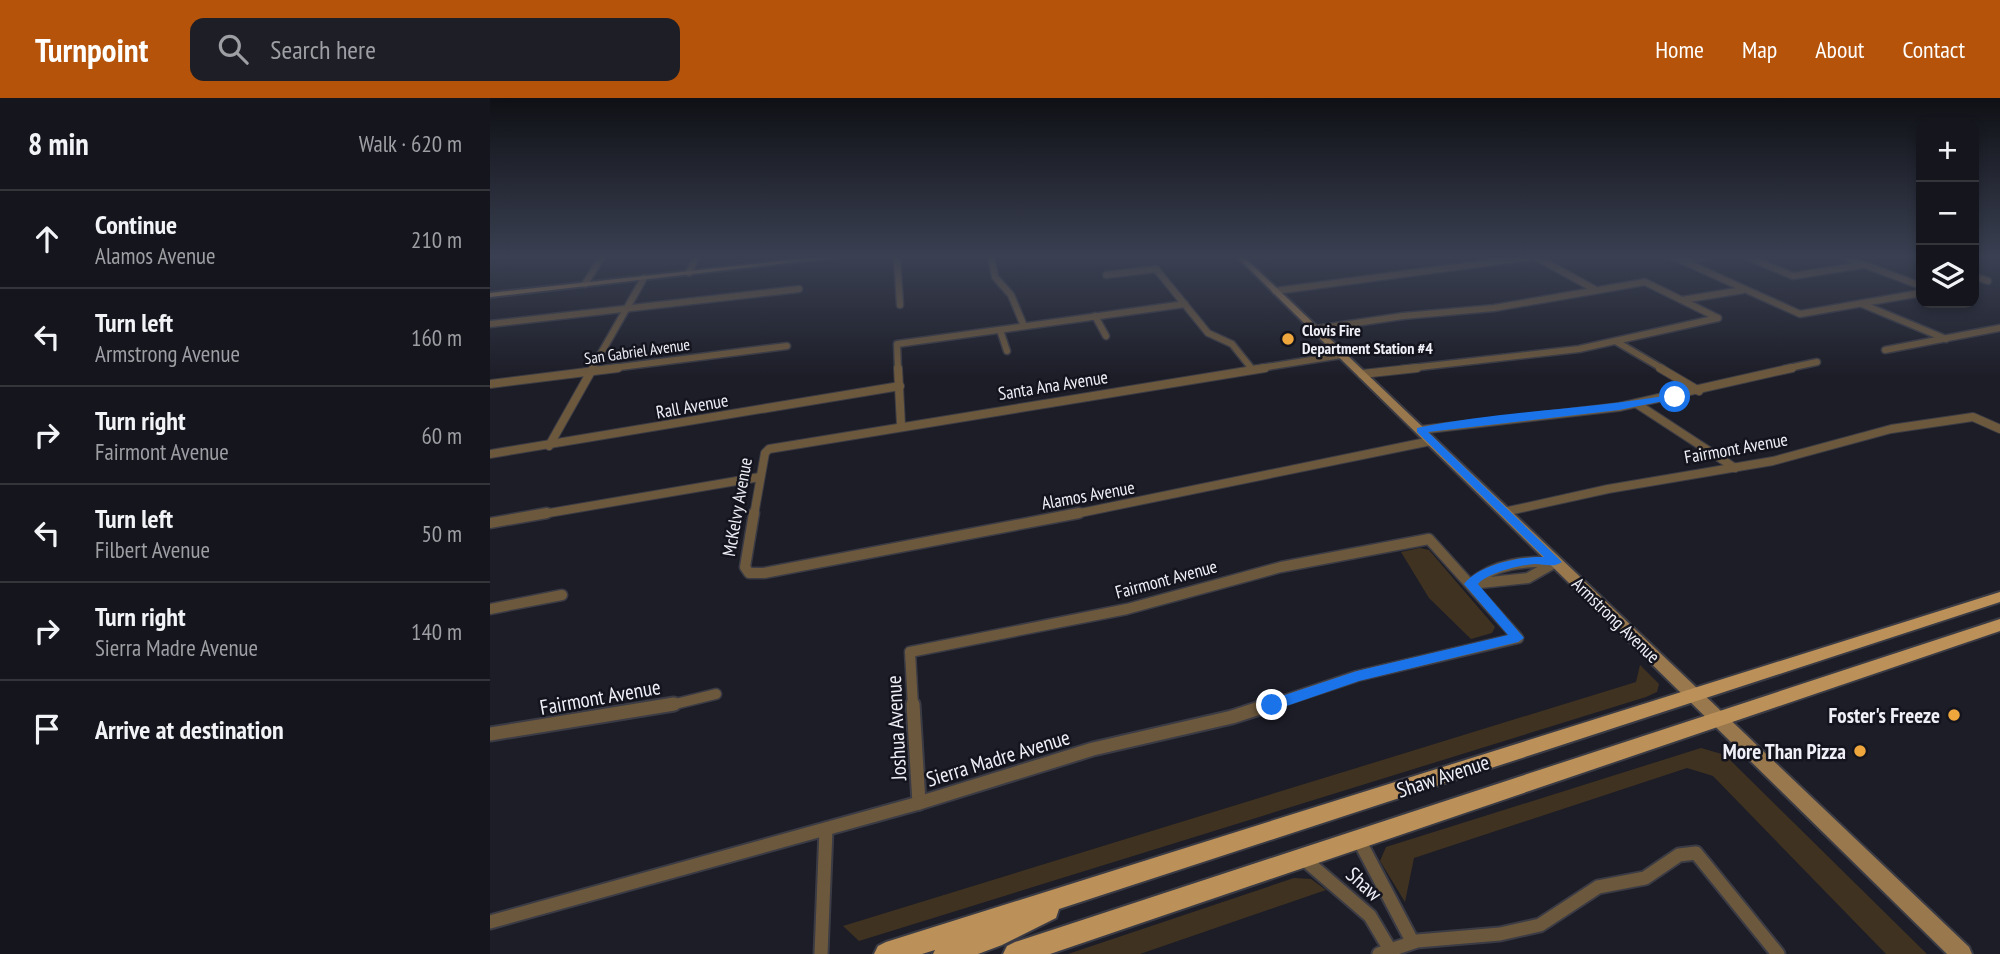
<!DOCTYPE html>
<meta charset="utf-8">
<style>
body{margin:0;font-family:"PT Sans Narrow",sans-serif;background:#1e1f26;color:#f1f3f6}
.controls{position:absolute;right:21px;top:21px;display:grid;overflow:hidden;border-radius:14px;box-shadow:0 4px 10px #0003}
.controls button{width:63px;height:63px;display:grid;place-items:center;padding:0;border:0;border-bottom:2px solid #34353b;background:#15161d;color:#f1f3f6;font:35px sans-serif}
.stop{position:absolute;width:21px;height:21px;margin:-16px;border:5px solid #1a73e8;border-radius:50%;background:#fff}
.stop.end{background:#1a73e8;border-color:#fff;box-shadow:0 2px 7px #0008}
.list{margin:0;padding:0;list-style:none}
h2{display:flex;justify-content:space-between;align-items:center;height:91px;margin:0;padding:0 28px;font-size:30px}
h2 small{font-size:23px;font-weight:400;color:#9d9fa4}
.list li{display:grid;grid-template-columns:46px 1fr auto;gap:21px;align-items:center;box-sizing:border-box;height:98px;padding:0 28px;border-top:2px solid #34353b}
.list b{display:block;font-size:26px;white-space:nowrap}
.list p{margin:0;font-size:23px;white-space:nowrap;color:#9d9fa4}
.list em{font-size:23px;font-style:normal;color:#9d9fa4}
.icon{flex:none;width:38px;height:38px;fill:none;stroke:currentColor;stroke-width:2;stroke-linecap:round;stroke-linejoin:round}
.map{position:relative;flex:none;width:1510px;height:856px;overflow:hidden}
header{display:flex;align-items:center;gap:42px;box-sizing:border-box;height:98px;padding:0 35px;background:#b45309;color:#fff}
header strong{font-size:33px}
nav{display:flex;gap:38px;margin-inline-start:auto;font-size:24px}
.search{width:490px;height:63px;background:#1e1f26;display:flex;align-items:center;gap:18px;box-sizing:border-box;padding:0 24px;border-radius:14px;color:#9d9fa4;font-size:26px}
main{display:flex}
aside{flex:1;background:#15161d}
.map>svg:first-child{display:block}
.green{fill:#403221}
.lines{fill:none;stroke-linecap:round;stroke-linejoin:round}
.street-far3-casing{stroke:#3a3b44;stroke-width:9}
.street-far2-casing{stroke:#3a3b44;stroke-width:10}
.street-far1-casing{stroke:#3a3b44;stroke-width:13}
.street-casing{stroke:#3a3b44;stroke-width:17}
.secondary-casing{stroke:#3a3b44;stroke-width:4}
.primary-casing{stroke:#3a3b44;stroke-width:4}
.street-far3{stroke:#6c583d;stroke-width:6}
.street-far2{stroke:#6c583d;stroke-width:8}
.street-far1{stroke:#6c583d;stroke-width:10}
.street{stroke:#6c583d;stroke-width:13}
.secondary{fill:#99784d;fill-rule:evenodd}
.primary{fill:#bc9159;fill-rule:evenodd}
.route{fill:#1a73e8}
.poi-dot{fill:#efa73d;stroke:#13141d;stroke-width:2.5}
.labels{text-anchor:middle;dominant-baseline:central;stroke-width:5;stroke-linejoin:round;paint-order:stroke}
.far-poi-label{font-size:16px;font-weight:bold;fill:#eff0f7;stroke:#13141d;text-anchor:start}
.far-street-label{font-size:16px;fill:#eff0f7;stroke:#13141d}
.street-label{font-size:18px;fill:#eff0f7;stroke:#13141d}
.near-street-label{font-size:21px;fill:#eff0f7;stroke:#13141d}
.near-poi-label{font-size:21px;font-weight:bold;fill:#eff0f7;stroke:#13141d;text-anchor:end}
</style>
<header>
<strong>Turnpoint</strong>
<div class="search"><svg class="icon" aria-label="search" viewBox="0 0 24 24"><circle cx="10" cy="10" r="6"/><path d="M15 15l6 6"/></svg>Search here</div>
<nav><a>Home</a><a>Map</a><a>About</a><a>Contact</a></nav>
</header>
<main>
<aside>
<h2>8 min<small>Walk · 620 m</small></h2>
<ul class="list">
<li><svg class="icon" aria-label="ahead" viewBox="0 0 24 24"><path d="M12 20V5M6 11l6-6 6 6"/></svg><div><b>Continue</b><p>Alamos Avenue</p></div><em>210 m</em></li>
<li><svg class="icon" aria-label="left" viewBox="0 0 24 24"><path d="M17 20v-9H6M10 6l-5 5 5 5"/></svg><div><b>Turn left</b><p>Armstrong Avenue</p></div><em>160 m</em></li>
<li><svg class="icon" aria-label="right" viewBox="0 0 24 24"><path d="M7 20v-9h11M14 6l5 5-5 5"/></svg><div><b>Turn right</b><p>Fairmont Avenue</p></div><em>60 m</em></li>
<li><svg class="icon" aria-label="left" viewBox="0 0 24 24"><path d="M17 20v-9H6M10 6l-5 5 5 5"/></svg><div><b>Turn left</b><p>Filbert Avenue</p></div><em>50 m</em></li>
<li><svg class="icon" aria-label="right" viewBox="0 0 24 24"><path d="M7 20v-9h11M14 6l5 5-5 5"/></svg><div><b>Turn right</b><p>Sierra Madre Avenue</p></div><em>140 m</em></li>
<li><svg class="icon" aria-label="arrive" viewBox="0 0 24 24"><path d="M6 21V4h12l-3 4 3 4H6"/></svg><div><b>Arrive at destination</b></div></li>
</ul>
</aside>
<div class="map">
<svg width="1510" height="856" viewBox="0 0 1510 856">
<rect width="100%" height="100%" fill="#1c1d27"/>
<g class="green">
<polygon points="930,450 939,452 1005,529 1002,535 981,541 939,500 911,454"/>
<polygon points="1150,567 1169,586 1167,594 1156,599 369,843 353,828 1146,584"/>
<polygon points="1211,650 1235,657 1437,856 1396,856 1223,678 1197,670 924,760 915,804 890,763 896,749"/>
<polygon points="804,780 821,781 836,792 650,856 578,856"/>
</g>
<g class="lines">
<g class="street-far3-casing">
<g id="street-far3">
<polyline points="407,159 410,207"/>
<polyline points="501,159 505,179 521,197 534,228"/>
<polyline points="1046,159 1104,191"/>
<polyline points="1184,159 1310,216 1431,195"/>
<polyline points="1258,159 1303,178 1373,167"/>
<polyline points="1354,159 1431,188"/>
<polyline points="1193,162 1213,159"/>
<polyline points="199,175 206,159"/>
<polyline points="616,177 666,171 718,235 742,246 762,271"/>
<polyline points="1484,178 1498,183"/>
<polyline points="95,186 112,159"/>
<polyline points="785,193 1041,159"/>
<polyline points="1192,202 1253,192"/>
<polyline points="1372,206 1456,241"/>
<polyline points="605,218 616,238"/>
<polyline points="0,226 309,191"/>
<polyline points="825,231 913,218 1004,210 1155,184 1228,220"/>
<polyline points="510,232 517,253"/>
<polyline points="1127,244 1173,271"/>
<polyline points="1395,252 1510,230"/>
<polyline points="102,271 154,180"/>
<polyline points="114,271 297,248"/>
<polyline points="408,271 407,246 695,206"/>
<polyline points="764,271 852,257"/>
<polyline points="912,271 1089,251 1228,220"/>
<polyline points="1294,271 1327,264"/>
</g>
</g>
<g class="street-far2-casing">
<g id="street-far2">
<polyline points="408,270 411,327"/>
<polyline points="1170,270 1209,293"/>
<polyline points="872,276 927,270"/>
<polyline points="0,286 128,270"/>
<polyline points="1147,306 1245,370"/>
<polyline points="930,332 1129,309 1302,270"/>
<polyline points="59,348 103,270"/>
<polyline points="0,356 410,288"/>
<polyline points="1014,414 1118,391 1283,363 1401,331 1483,319 1510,331"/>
<polyline points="47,417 270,379"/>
<polyline points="264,417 275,355 279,351 775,270"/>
<polyline points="580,417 941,343"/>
</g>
</g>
<g class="street-far1-casing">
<g id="street-far1">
<polyline points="264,415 255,469 259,475 274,475 589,415"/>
<polyline points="0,425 57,415"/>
<polyline points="981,486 1038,480 1066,464"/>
<path d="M981 486C1005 465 1036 463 1066 464"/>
<polyline points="0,511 72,497"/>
<polyline points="177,608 226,596"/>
<polyline points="423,608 420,554 637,511 791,469 939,441 1028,540 867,578 777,608"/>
</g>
</g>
<g class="street-casing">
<g id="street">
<polyline points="423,606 429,705"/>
<polyline points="0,636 184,606"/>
<polyline points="429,705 603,651 742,619 782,606"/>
<polyline points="869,742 922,843"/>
<polyline points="814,761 880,818 899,850"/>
<polyline points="0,824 429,705"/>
<polyline points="331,856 336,731"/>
<polyline points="889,856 927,843 1010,836 1050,827 1108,789 1155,780 1189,757 1206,755 1288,856"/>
</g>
</g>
<g class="secondary-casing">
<g id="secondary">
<polygon points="326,159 350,159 0,199 0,195"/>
<polygon points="747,159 754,159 1479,849 1482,856 1457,856"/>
</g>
</g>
<g class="primary-casing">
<g id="primary">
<polygon points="1510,494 1510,504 569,811 566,820 512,847 488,856 443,856 445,852 432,856 384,856 388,848 396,844"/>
<polygon points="1510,521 1510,533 560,856 513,856 517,848 525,844"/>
</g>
</g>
<use href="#street-far3" class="street-far3"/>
<use href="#street-far2" class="street-far2"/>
<use href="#street-far1" class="street-far1"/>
<use href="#street" class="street"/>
<use href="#secondary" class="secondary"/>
<use href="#primary" class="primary"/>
</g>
<linearGradient id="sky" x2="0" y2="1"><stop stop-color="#0f1015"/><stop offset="0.57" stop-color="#3a4052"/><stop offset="1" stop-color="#3a4052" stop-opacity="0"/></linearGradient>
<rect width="1510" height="279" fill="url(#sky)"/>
<path class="route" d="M1185 296 1188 300 1129 312 938 334 1072 464C1064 470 1055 466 1045 466 1029 467 998 475 988 486L1034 540 1028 544 869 583 782 613 777 611V603L867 573 1018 537 974 486C989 467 1030 458 1054 459L927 334V330C1012 312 1099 312 1185 296Z"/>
<g class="poi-dot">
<circle cx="798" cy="241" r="7"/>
<circle cx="1464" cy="617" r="7"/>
<circle cx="1370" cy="653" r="7"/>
</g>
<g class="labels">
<g class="far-poi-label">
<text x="812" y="232">Clovis Fire<tspan x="812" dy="18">Department Station #4</tspan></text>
</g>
<g class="far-street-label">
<text transform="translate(147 253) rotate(-8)">San Gabriel Avenue</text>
</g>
<g class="street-label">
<text transform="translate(563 287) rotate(-9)">Santa Ana Avenue</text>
<text transform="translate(202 308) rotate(-10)">Rall Avenue</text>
<text transform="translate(1246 350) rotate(-10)">Fairmont Avenue</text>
<text transform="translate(598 397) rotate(-10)">Alamos Avenue</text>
<text transform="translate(247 409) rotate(-80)">McKelvy Avenue</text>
<text transform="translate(676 481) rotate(-15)">Fairmont Avenue</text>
<text transform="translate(1126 522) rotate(44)">Armstrong Avenue</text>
</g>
<g class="near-street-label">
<text transform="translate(110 599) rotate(-10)">Fairmont Avenue</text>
<text transform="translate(406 630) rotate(-93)">Joshua Avenue</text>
<text transform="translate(508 660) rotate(-17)">Sierra Madre Avenue</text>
<text transform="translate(953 678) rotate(-18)">Shaw Avenue</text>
<text transform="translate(874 786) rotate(42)">Shaw</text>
</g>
<g class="near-poi-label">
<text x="1450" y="617">Foster's Freeze</text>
<text x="1356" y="653">More Than Pizza</text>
</g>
</g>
</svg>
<div class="controls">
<button>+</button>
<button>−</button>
<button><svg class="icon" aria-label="layers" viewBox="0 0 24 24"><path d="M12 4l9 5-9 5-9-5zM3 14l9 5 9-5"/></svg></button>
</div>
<div class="stop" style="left:1185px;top:299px"></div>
<div class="stop end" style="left:782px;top:607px"></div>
</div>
</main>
